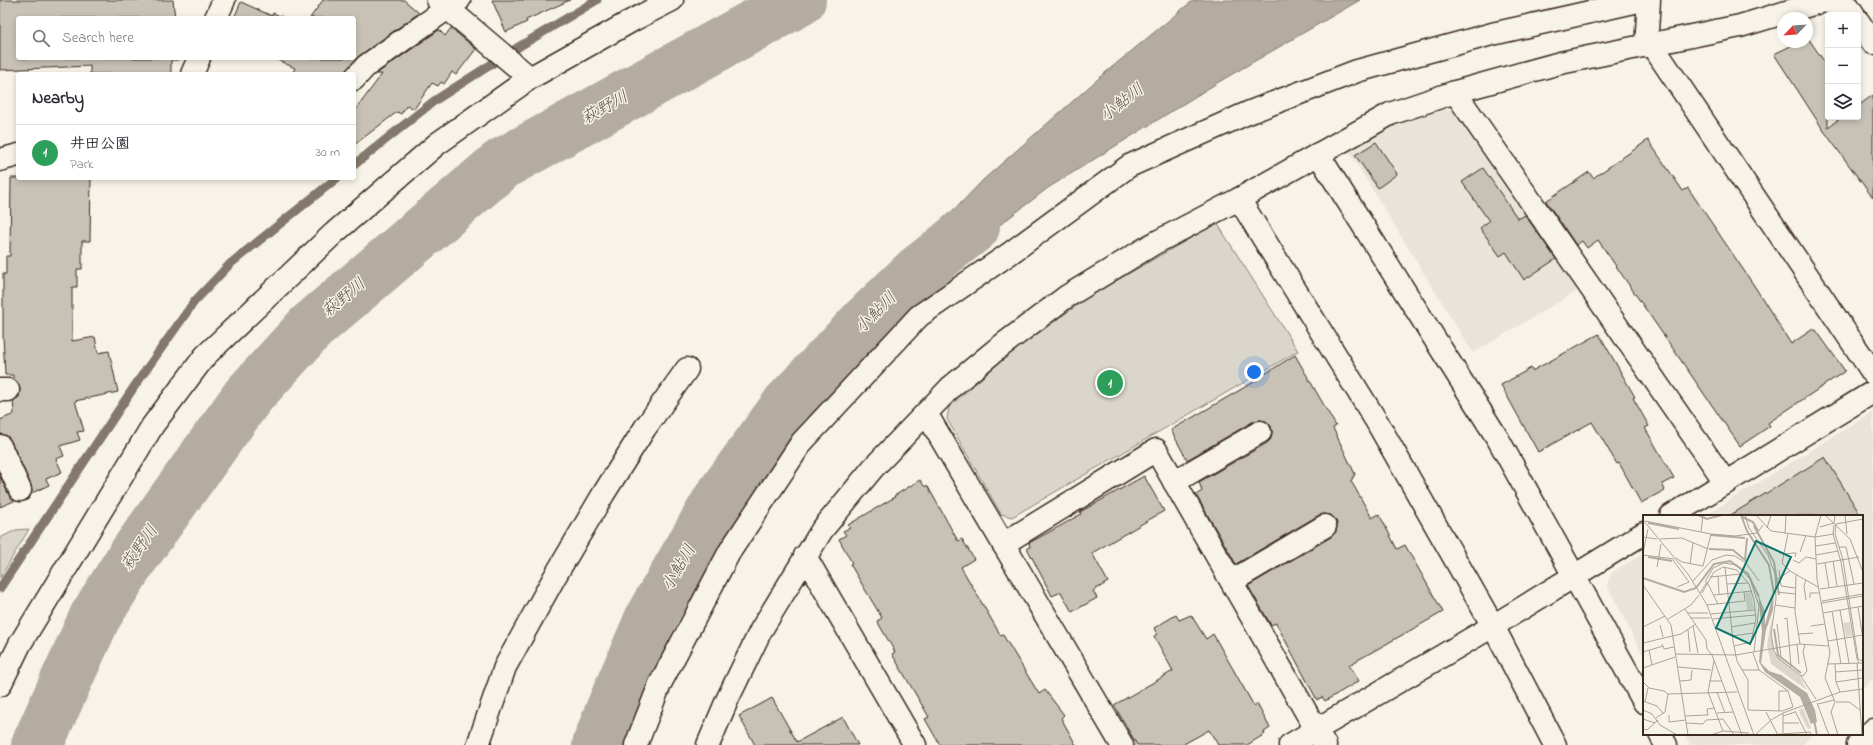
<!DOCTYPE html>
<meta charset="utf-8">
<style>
body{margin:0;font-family:"Indie Flower","Klee One",sans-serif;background:#f7f7f7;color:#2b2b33}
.controls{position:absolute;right:12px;top:12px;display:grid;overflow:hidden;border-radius:4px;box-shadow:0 2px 6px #0003}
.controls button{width:36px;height:36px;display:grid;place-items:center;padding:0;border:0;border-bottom:1px solid #e1e1e2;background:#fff;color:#2b2b33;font:20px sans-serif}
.compass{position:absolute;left:1777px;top:12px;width:36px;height:36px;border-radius:50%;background:#fff;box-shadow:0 2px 6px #0003;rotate:245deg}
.you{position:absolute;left:1254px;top:372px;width:14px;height:14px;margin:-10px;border:3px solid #fff;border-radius:50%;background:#1a73e8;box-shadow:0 0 0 6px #1a73e833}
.badge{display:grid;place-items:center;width:26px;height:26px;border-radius:50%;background:#3b2a1e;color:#fff;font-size:13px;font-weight:700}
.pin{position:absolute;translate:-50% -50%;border:2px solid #fff;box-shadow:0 1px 4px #0006}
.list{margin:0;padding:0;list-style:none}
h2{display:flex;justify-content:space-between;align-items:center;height:52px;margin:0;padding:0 16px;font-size:17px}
h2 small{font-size:13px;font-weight:400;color:#7c7c81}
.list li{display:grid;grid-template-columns:26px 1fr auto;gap:12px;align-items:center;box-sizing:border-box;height:56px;padding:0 16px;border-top:1px solid #e1e1e2}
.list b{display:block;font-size:15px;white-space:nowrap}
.list p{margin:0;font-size:13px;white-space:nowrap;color:#7c7c81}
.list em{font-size:13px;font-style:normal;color:#7c7c81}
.icon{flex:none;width:22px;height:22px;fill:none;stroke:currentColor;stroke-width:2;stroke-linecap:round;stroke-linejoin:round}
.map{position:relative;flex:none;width:1873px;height:745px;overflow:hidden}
.search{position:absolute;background:#fff;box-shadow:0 2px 6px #0003;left:16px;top:16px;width:340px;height:44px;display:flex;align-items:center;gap:10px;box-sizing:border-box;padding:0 14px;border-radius:4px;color:#7c7c81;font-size:15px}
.panel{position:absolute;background:#fff;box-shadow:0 2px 6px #0003;left:16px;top:72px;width:340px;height:108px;border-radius:4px}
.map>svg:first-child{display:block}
.built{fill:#e9e4d9}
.green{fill:#dbd6cb;stroke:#8b8074}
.water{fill:#b4aca0;stroke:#84786c}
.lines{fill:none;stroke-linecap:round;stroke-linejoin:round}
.stream{stroke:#84786c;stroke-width:9}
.river{stroke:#b4aca0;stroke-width:52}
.building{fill:#c8c1b6;stroke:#3b2a1e}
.minor-casing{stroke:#3b2a1e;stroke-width:25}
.trunk-casing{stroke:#3b2a1e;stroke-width:25}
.minor{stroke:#f7f3e8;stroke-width:22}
.trunk{stroke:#f7f3e8;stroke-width:22}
.labels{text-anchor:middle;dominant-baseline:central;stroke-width:3;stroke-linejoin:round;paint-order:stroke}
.water-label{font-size:17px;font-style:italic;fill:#5f5145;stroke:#f7f3e8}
.inset-river{fill:none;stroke:#b4aca0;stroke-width:2}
.inset-road{fill:none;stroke:#aca397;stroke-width:1}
.view{fill:#0f766e;fill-opacity:0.15;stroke:#0f766e;stroke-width:2}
.inset-edge{fill:none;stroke:#3b2a1e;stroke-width:2}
</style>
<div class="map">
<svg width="1873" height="745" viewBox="0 0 1873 745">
<rect width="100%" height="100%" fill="#f7f3e8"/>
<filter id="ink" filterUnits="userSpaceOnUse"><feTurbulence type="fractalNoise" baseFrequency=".025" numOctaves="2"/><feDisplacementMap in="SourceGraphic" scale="8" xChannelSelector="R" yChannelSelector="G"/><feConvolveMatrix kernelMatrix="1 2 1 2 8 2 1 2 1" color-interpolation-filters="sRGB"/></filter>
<g filter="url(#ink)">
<g class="built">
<polygon points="1443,109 1453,109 1577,291 1473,353 1348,150 1389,126"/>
<polygon points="1873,412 1873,679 1862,689 1862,516 1704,516"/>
<polygon points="1644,553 1644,657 1607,585 1612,572"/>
<polygon points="1684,734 1813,734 1802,745 1690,745"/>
</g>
<g class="green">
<polygon points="1217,223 1298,351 1012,517 1001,514 947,419 949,407 1003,359 1091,295"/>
<polygon points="29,529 0,578 0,538 16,530"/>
</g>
<g class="water">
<polygon points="787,0 816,0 744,25"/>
<polygon points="1198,0 1360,0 1217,83 1048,188 967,250 944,266 917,272 916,254 919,239 960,204 984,179 1106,72 1191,2"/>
</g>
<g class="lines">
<g class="stream">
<polyline points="354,165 434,101 520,46 597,0"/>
<polyline points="0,588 136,384 194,302 230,264 337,178"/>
</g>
<g class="river">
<polyline points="37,745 95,617 132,558 248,396 311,327 502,164 800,0"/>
<polyline points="598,745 612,708 652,615 719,499 788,404 866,321 917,272 974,227"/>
</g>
</g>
<g class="building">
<polygon points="0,0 173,0 175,18 18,18 18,58 178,58 178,60 171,60 171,74 90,74 90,66 0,70"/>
<polygon points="323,0 404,0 419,13 359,56 343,74 292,74 295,68 273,58 354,58 354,18 310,18"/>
<polygon points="492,0 570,0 526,20 527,22 506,32"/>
<polygon points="241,2 272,16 273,13 285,18 234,18"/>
<polygon points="451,28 476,49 456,75 452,72 444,84 441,82 438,86 432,83 414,109 407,105 401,114 397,112 354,145 354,112 382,74 376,74 439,30 445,36"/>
<polygon points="1807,38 1808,38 1828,67 1828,127 1842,117 1858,117 1858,106 1873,95 1873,198 1824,131 1774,54 1799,42 1807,42"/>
<polygon points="1648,140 1683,191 1688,188 1755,287 1791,344 1813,329 1814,331 1816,330 1845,371 1768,423 1770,426 1740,446 1598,240 1587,248 1582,241 1576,245 1546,201 1589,172 1593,178"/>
<polygon points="1376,142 1397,174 1378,188 1355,155"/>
<polygon points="1483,168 1518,219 1525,215 1556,259 1524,280 1506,252 1500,256 1480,228 1489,221 1462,182"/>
<polygon points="11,178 91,178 90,241 82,241 82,269 77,269 77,287 72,287 72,341 95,337 98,353 109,351 118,392 75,401 84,431 77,432 80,440 60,446 64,456 56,459 62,472 46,479 49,485 32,493 31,485 11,441 7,436 0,434 0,420 14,414 13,401 19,397 20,390 19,384 13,379 13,375 5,375 3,336 3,274 6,274 6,256 10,256"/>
<polygon points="1599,334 1635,397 1633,398 1649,426 1645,428 1674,478 1662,484 1665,490 1641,503 1619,463 1617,464 1592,422 1538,452 1501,385 1531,368 1532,371"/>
<polygon points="1295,355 1336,426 1333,428 1355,474 1351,481 1372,518 1379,514 1397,549 1405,545 1443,612 1349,665 1359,681 1325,701 1322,697 1317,700 1276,623 1271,625 1248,586 1331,537 1336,532 1337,526 1336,520 1331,515 1324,514 1319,515 1236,564 1196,495 1202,491 1199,482 1267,443 1271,439 1272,432 1271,426 1266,421 1260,420 1254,421 1187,460 1171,430 1264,376 1263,375"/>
<polygon points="1825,457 1861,516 1729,516"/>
<polygon points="0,476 9,495 14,501 0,507"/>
<polygon points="1144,476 1164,511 1092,553 1108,582 1093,591 1097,598 1072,612 1061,592 1052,596 1027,548 1030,547 1029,543 1062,525 1081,514 1080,512"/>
<polygon points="920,480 925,487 927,485 958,541 962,539 974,559 961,567 1001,636 1003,635 1039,694 1045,690 1064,715 1061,718 1076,745 940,745 925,719 929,717 892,654 895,652 877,621 882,618 850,564 852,563 839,539 846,535 843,531 850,528 848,525 895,497 894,496"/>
<polygon points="1176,615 1179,620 1191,615 1206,639 1213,634 1254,706 1257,704 1270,728 1264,732 1265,734 1247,745 1218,745 1209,730 1182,745 1137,745 1114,705 1173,671 1154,636 1157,634 1154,628"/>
<polygon points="772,698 797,742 843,717 858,745 755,745 739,716"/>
</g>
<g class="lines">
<g class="minor-casing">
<g id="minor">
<polyline points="438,0 530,78"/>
<polyline points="216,18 224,0"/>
<polyline points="1858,21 1873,43"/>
<polyline points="1652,45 1873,373"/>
<polyline points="1646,46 1649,0"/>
<polyline points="192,74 199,58"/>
<polyline points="354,79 366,66 459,0"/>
<polyline points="1455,92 1726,483"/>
<polyline points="1318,154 1498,439 1644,702"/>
<polyline points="0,160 18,155"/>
<polyline points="1239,199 1377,422 1493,626 1555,745"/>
<polyline points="0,390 8,390"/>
<polyline points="926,413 1122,745"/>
<polyline points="0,446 20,490"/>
<polyline points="1174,482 1260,432"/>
<polyline points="1671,516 1873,392"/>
<polyline points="1003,544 1156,450 1325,745"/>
<polyline points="805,556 915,745"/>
<polyline points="1232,581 1325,526"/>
<polyline points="0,685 20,644 153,425 205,356 333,234 437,144 530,78 633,20 672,0"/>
<polyline points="1660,734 1666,745"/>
<polyline points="478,745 505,667 554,578 604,493 645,428 687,369"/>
<polyline points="636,745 660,684 730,551 802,442 919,316 1009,254 1129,166 1250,112 1357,71 1492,34 1643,0"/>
<polyline points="708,745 728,698 761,630 822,530 873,468 951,387 997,349 1066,297 1153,244 1239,199 1390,114 1455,92 1560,63 1740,26 1823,1 1849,7 1854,15"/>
<polyline points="1290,745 1493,626 1644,533"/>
</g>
</g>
<g class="trunk-casing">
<polyline id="trunk" points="1858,745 1873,730"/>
</g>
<use href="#minor" class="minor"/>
<use href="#trunk" class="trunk"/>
</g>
</g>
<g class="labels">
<g class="water-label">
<text transform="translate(1122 103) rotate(-38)">小鮎川</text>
<text transform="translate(605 108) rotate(-29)">萩野川</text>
<text transform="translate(344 298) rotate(-40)">萩野川</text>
<text transform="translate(876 313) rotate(-45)">小鮎川</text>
<text transform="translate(140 548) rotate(-55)">萩野川</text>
<text transform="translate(679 568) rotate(-60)">小鮎川</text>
</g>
</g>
<g transform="translate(1643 515)">
<rect width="220" height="220" fill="#f7f3e8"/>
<path d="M108 77 111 94 104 95 102 78ZM129 101 128 119 131 138 156 160 164 175 128 149 124 130ZM207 107 209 120 203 122 200 108ZM160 193 168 213 165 214 157 199 156 195Z" fill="#dbd6cb"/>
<path d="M131 76 130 95 123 115 118 148 126 156 138 160 164 178 172 195 174 207 168 209 157 182 122 157 116 147 119 116 115 79 122 97V110Z" fill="#b4aca0"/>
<path class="inset-river" d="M55 0 64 4 79 0M98 0 104 16 126 50 131 79M99 2 110 7 115 16M5 8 36 14M111 11 131 47 136 80M68 20 102 23M66 34 90 35 102 45 104 23M5 42 29 46M0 63 41 77 53 73 71 49 87 46 105 59 116 82M131 114 135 140 158 158M171 205 174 220"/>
<path class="inset-road" d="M102 0 106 13 125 40 132 59 133 84 128 119 131 136 136 144 157 160 173 184M113 0 128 16 172 22 174 64 187 138 182 163 192 187M182 0 207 24 220 57M202 0 204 19M0 5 45 59 64 90 111 220M2 6 68 19 92 21 114 18 120 10M193 9 192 19 200 45 215 144 220 146M193 9 220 4M191 10 190 19 198 47 214 144 216 148M177 12 191 8 192 0M124 13 128 0M58 17 60 0M142 19 143 0M145 19 139 48 147 56 175 72M0 22 14 24M172 22 178 0M172 22 191 19M17 24 39 23 65 34M173 31 192 28M125 32 141 38M196 32H203L211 69M157 37 163 20M0 38 5 14M141 39 150 38H153L152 42M0 40 31 44M173 40 195 36M33 43 39 47 60 51 68 19M30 45 46 67M150 45 156 48 163 42 173 44M190 46 194 71M182 48 186 72M47 49 50 28M174 49 216 42M14 52 18 29M82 52 90 126 94 146 105 165V195L139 196 150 192M136 55 138 71 152 73M153 60 152 97 157 129M75 61 76 79M67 62 98 59M133 65 147 56M50 66 69 45 83 40 92 41 103 48 116 66M62 67 70 53 81 48 94 50 107 64 116 91 111 137M84 69 105 68M0 70 28 110 45 220M34 72 46 67M177 74 220 68M134 77 152 79M57 78 64 67 75 89M59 78 71 57 80 52 94 55 106 69 111 85 113 104 108 127 91 131M71 80 109 76M167 83V78H177M163 85 161 71 163 65M179 86 220 79M179 88 220 81M64 90 102 86 101 77M132 90 152 93M215 92 220 124M42 94 63 125 64 134 69 140 99 220M197 95 206 148M189 96 198 149M44 98H65M180 98 220 91M68 99 112 95M47 103H67M25 104 48 90 56 80M70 104 112 100M141 104 144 103 148 152M134 109 138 142M17 110 20 122M50 111 55 138M168 111 182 109M0 112 22 101M88 112 112 108M45 115 47 137M156 119 170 118M89 121 110 118M185 126 220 120M0 128 38 119 53 109M19 129 21 134 31 132M154 129 156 149M6 135 9 150M0 137 20 131M110 138 116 155 145 176 150 192M32 139 93 140 156 129 186 131M71 146 65 177 80 216M214 148 219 220M184 149 220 148M192 149 193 167 197 177M35 152 68 155M0 153 32 142M99 155H116M192 157 220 155M158 160 160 161 164 156 160 137 162 129M37 166 48 165 49 155M66 166H79M0 167 6 173 21 176 25 179 94 177M193 167 220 163M74 177 82 198M0 186 14 191 20 198M2 187 5 173M192 187 188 197 195 220M193 187H206L217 195M174 188 186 220M175 189 191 185M0 195 9 199 17 210 34 220M136 196V176H145M152 196 164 220M123 197 135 220M74 198 90 197M140 198V218M26 200V207L43 205M42 201 65 200 64 194 72 193M140 201 152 197M13 203 22 197 25 179M0 204 12 208M43 208 60 209 63 205 80 204 91 220M140 208H156M0 214 4 215 15 205M68 220 80 216 106 218M112 220 128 205 140 198 197 177 220 174M124 220 167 217 168 220"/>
<path class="view" d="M113 26 148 42 107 129 73 113Z"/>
<rect width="220" height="220" class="inset-edge"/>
</g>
</svg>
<div class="controls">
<button>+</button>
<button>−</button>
<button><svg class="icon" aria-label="layers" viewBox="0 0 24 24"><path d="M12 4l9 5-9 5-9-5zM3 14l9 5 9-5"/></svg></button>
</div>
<svg class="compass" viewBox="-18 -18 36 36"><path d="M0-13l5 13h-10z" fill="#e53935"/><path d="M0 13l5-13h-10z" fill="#7c7c81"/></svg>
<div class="you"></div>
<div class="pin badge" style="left:1110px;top:383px;background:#2e9e5b">1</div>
<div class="search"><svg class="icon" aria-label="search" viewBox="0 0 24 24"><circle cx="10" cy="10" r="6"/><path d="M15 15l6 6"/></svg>Search here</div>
<section class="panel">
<h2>Nearby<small></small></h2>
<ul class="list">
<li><span class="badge" style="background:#2e9e5b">1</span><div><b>井田公園</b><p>Park</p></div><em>30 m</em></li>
</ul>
</section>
</div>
